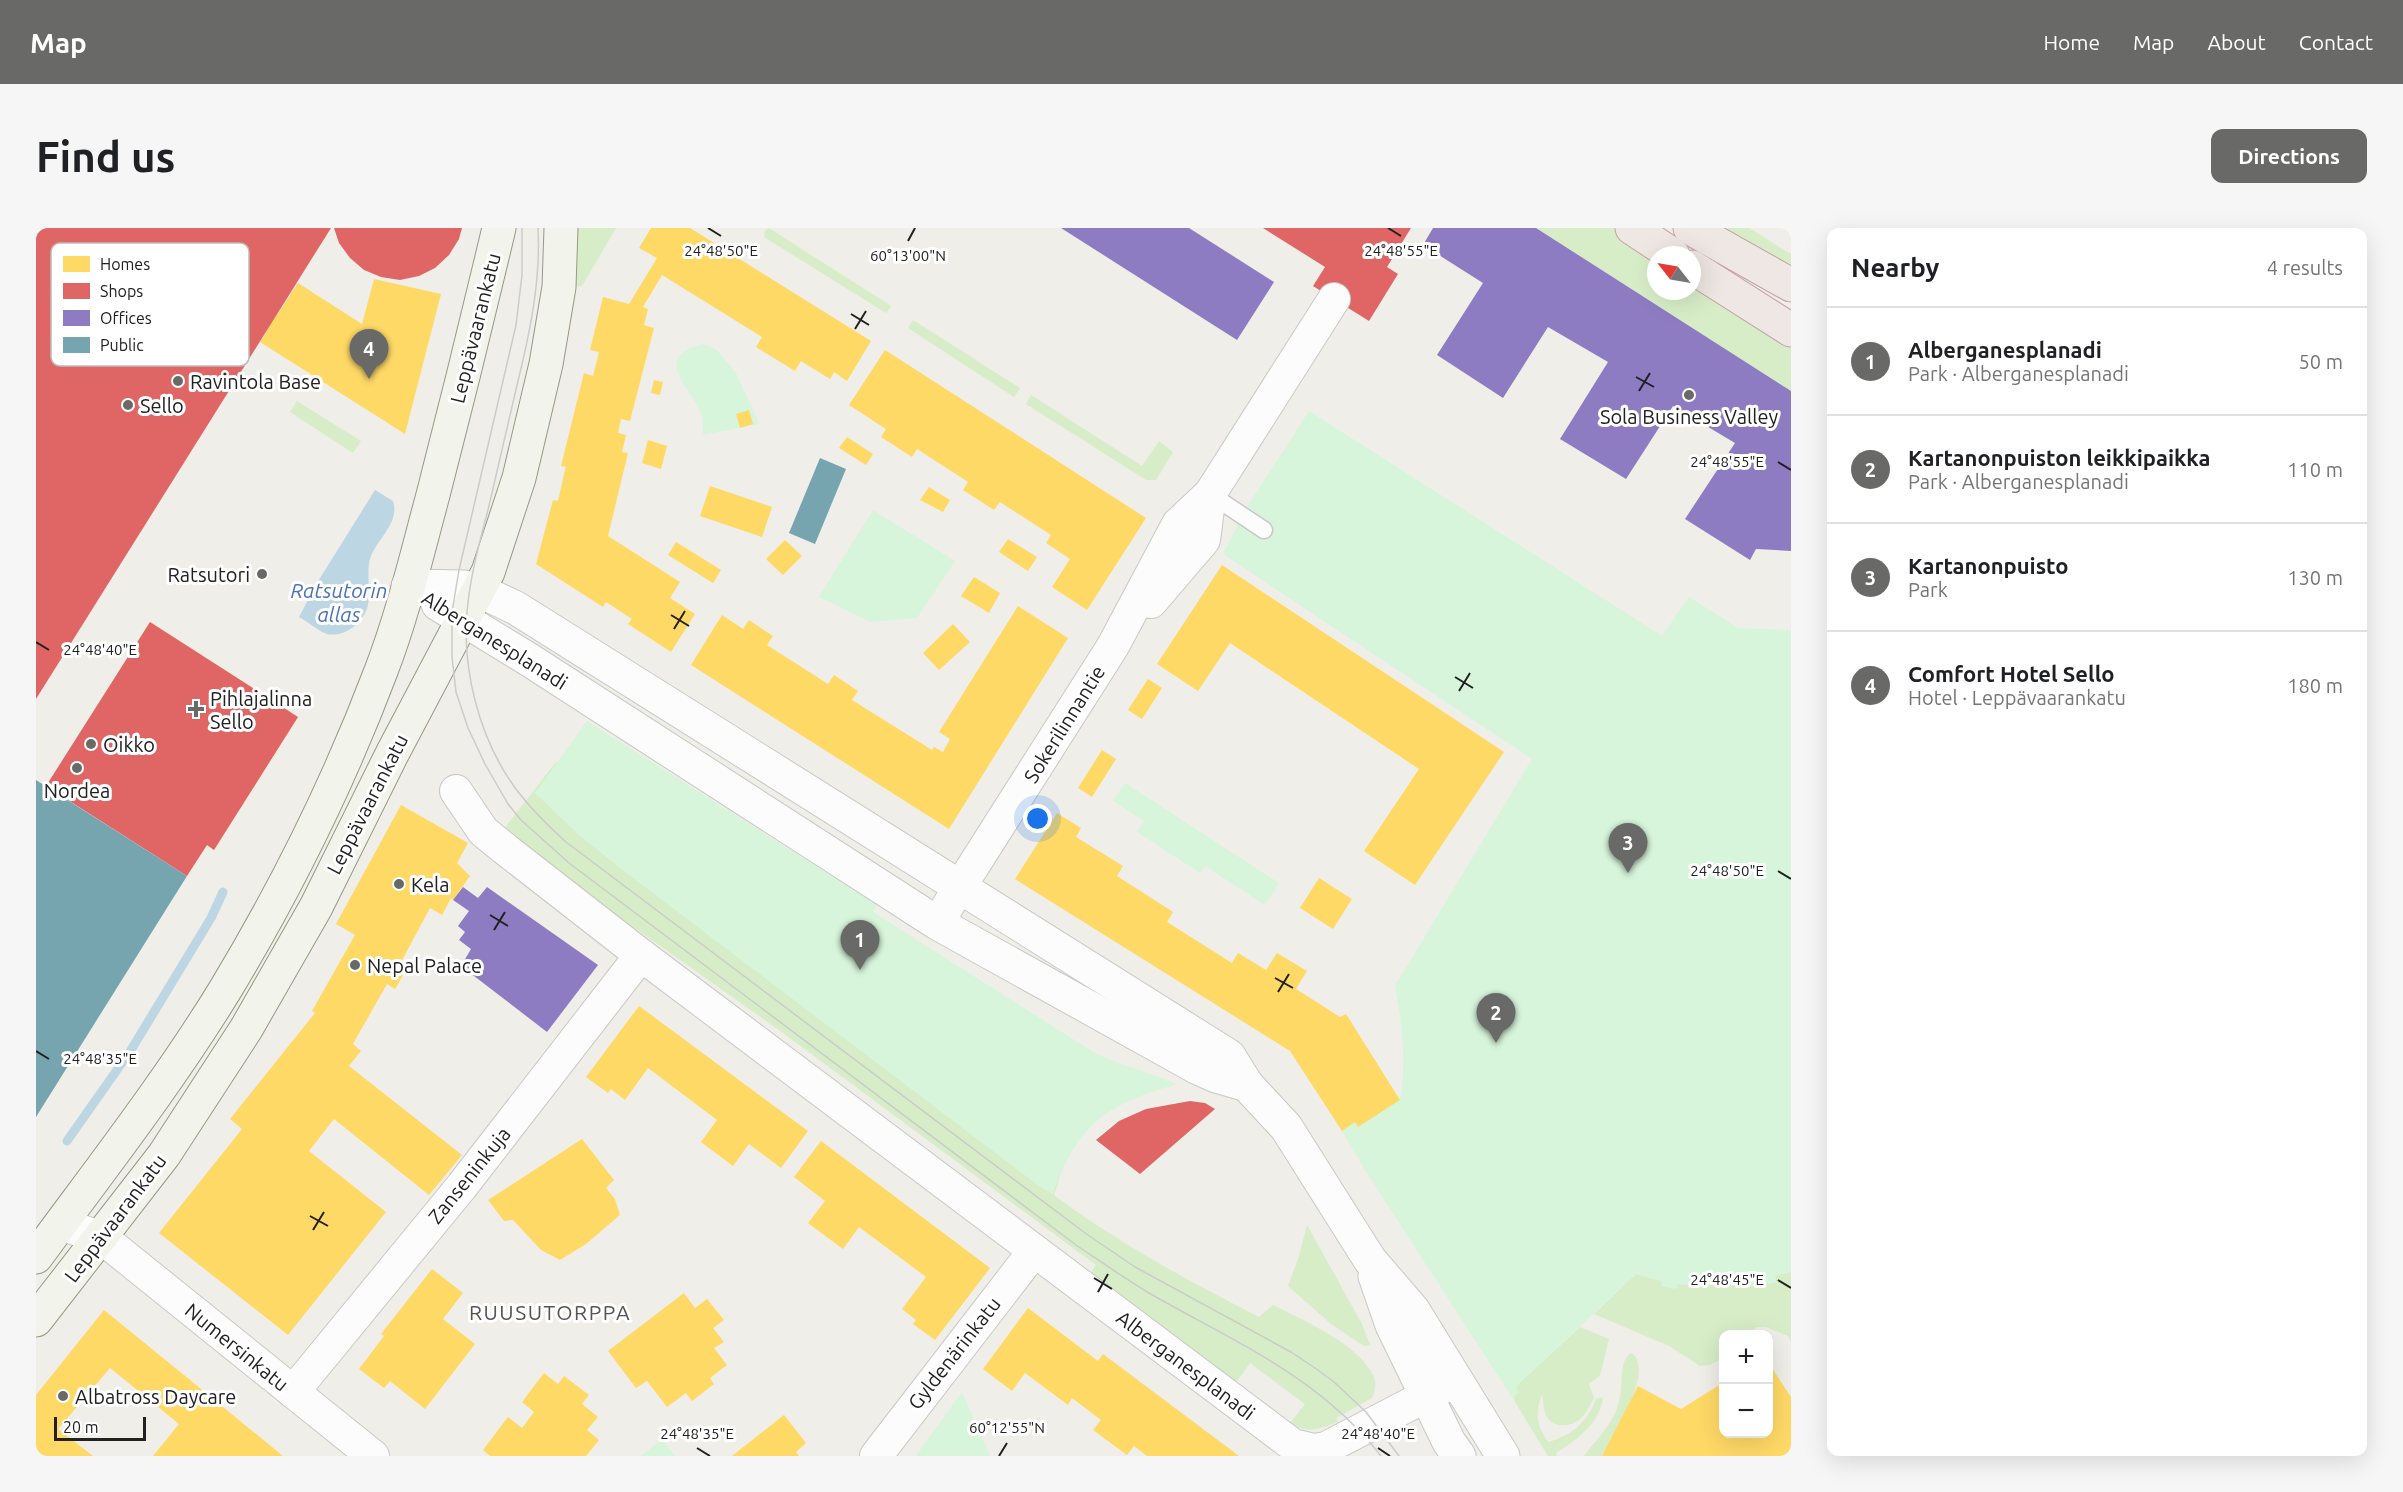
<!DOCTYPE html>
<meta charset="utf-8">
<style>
body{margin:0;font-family:Ubuntu,sans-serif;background:#f6f6f6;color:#202124}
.controls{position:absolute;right:18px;bottom:18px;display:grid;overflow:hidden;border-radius:12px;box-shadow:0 6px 24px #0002}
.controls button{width:54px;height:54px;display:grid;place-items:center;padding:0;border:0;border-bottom:2px solid #e0e0e0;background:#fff;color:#202124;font:30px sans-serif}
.compass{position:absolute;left:1611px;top:18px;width:54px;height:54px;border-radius:50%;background:#fff;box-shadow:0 6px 24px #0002;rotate:301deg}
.scale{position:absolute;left:18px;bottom:15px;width:92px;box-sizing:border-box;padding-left:6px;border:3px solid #212121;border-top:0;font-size:16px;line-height:21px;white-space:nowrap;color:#212121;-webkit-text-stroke:4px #fff;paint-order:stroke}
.you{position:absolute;left:1002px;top:591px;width:21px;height:21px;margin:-15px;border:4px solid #fff;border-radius:50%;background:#1a73e8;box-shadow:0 0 0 9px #1a73e833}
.badge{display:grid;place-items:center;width:39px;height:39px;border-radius:50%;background:#696967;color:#fff;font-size:20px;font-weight:700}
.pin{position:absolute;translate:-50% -50px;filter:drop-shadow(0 2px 3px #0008)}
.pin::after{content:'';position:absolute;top:32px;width:21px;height:18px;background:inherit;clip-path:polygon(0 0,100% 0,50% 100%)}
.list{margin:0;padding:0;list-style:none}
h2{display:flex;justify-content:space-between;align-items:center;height:78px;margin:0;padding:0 24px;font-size:26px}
h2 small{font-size:20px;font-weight:400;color:#757577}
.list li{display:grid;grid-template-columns:39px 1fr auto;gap:18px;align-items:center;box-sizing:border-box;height:108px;padding:0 24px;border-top:2px solid #e0e0e0}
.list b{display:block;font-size:22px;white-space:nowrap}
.list p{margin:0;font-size:20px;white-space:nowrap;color:#757577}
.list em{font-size:20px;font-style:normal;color:#757577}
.map{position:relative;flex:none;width:1755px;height:1228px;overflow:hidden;border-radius:12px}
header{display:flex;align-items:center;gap:36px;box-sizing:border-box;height:84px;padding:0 30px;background:#696967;color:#fff}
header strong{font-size:28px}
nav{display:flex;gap:33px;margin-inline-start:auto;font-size:21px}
.intro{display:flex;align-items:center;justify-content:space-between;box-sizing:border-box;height:144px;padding:0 36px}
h1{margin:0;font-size:42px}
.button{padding:15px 27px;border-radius:12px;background:#696967;color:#fff;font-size:21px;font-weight:700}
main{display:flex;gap:36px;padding:0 36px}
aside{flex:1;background:#fff;border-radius:12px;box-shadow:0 6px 24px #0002}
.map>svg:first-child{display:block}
.grass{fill:#d7edc7}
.park{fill:#d7f5db}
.water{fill:#bdd6e3}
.homes{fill:#ffd966}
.shops{fill:#e06666}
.offices{fill:#8e7cc3}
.public{fill:#76a5af}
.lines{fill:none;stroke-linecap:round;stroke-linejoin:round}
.stream{stroke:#bdd6e3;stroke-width:9}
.service-casing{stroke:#c8c8c5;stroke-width:19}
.minor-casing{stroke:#c8c8c5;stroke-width:34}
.tertiary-casing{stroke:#c8c8c5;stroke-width:35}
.secondary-casing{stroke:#959a80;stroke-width:35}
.trunk-casing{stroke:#c5a0a6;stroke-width:35}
.service{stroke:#fdfcfc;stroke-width:16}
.minor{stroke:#fdfcfc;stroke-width:32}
.tertiary{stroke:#fdfcfc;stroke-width:33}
.secondary{stroke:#f2f4ec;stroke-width:33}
.trunk{stroke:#efe7e3;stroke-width:33}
.tram{stroke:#cbcbca;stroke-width:1.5}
.ticks{fill:none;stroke:#212121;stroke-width:2}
.poi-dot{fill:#696967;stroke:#fff;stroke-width:2}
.labels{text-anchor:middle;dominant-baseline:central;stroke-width:6;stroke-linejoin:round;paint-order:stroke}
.street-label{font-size:20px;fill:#212121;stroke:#fff}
.poi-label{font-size:20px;fill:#212121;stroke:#fff;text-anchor:start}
.water-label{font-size:21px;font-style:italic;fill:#4973b4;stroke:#fff}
.neighbourhood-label{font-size:21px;letter-spacing:1.5px;fill:#545454;stroke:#fff}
.key{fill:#fff;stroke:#bcbcbc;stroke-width:1.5}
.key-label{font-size:16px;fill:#212121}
.ticks-label{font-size:15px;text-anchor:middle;fill:#212121;stroke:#fff;stroke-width:6;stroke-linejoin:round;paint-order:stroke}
</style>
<header>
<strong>Map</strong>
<nav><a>Home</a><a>Map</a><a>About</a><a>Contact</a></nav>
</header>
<div class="intro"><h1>Find us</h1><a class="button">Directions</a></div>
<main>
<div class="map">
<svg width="1755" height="1228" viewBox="0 0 1755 1228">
<rect width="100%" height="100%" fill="#efeee9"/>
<g class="grass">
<polygon points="540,0 580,0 546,58 539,59"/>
<polygon points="733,0 855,78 850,85 728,9 729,2"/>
<polygon points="1500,0 1577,0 1620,29 1620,63 1656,63 1656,53 1755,118 1755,163"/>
<polygon points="1680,0 1713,0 1755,26 1755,38"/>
<polygon points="877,92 984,160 978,169 872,100"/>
<polygon points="995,167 1106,238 1123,213 1137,224 1120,252 1110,252 990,176"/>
<polygon points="261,173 325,213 317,225 254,184"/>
<path d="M520 534 1039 917 1027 939 1018 967C1082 1015 1151 1052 1223 1089L1237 1077C1267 1092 1317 1114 1335 1143 1341 1152 1340 1161 1336 1170L1300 1190 1302 1194C1284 1201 1271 1206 1254 1195L1269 1176 1214 1135 1200 1155 1054 1046 1060 1037 747 805 520 644 467 602Z"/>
<polygon points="1271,997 1326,1096 1334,1117 1328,1118 1295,1096 1252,1058 1263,1028"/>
<polygon points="1755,1044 1755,1114 1752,1108 1730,1099 1721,1099 1710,1106 1688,1106 1687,1130 1674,1137 1664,1138 1633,1118 1558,1086 1600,1046 1626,1053 1640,1061 1641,1056 1666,1058 1709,1052 1710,1059 1740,1054 1739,1047"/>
<path d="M1544 1099 1573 1111 1564 1148 1553 1156 1558 1170C1554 1177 1551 1185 1545 1190 1535 1200 1515 1201 1509 1185 1507 1179 1507 1172 1506 1166 1499 1187 1500 1196 1512 1214 1536 1207 1551 1195 1560 1171L1567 1169C1564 1196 1540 1212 1520 1225L1521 1228H1512L1479 1174 1478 1169 1482 1164 1480 1158Z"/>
<path d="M1595 1125C1621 1141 1576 1208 1566 1228H1548C1563 1208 1579 1195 1584 1169 1587 1156 1583 1132 1595 1125Z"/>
</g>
<g class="park">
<path d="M666 116 680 121 700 145 723 196 667 207C667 201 668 194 666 188 658 160 613 131 666 116Z"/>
<path d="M1273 183 1626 408 1653 369 1702 400 1755 402V1044L1739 1047 1740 1054 1710 1059 1709 1052 1666 1058 1641 1056 1640 1061 1625 1058 1626 1053 1600 1046 1480 1158 1482 1164 1478 1169 1479 1174 1329 942 1306 903 1319 894 1322 898 1364 872C1371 835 1366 794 1359 758L1496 531 1187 326 1211 279Z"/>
<polygon points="837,282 919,333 881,390 835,394 783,369"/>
<path d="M551 493 841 677 837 684 1062 827 1141 856C1070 877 1042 895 1017 966L1003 958 588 643 543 607 499 565Z"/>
<polygon points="1089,555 1243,655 1229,677 1169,638 1164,645 1101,604 1108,593 1077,573"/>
<polygon points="926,1164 954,1228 880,1228"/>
<polygon points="626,1211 639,1228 605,1228"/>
</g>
<path class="water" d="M339 262 357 273C364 296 341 310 334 331 330 346 335 362 332 377 328 394 309 410 291 406 282 403 271 393 263 389L281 355Z"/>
<g class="homes">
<polygon points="615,0 654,0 835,113 811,153 798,144 794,151 765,133 759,143 720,119 726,109 626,47 607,79 612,81 608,97 618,100 594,193 585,191 582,205 590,207 586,224 592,225 572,308 644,354 634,370 659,386 635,424 592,396 596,391 570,374 567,379 500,336 517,272 522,273 529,242 530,239 525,238 548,145 557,148 563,124 554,122 567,69 593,76 621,30 603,20"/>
<polygon points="338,51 405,66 369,206 224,114 232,102 206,86 216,71 241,87 262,55 326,96"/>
<polygon points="849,122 1110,290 1051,382 1016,359 1034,331 1010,315 1015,307 964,274 958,282 927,262 932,254 881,221 876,229 845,209 850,201 813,177"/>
<polygon points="618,152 627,154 624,167 615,165"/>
<polygon points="713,182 717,196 704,200 700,186"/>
<polygon points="811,209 837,226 830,237 803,220"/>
<polygon points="612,212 631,218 625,241 606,235"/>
<polygon points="674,258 736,279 726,309 664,288"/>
<polygon points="893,259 914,272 907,284 884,272"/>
<polygon points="972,311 1001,329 992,343 963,324"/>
<polygon points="749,312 766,328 747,347 730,331"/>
<polygon points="640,314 685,342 677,355 632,327"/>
<polygon points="1186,337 1468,524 1379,657 1328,623 1383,541 1194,415 1162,463 1121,436"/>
<polygon points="938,349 964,365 953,385 925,368"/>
<polygon points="982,378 1032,410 913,601 655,437 686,387 707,401 713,392 737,408 731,417 792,456 798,447 822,463 816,472 896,522 898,519 907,524 914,511 903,504"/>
<polygon points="114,394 262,489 178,622 171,617 166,624 119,594 144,555 156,562 169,542 172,544 177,538 167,532 163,539 83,488 106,452 86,439"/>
<polygon points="917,396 934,414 903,442 887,425"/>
<polygon points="1112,451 1126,460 1106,491 1092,482"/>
<polygon points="1066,522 1080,531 1056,569 1042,560"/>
<polygon points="365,577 432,615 421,635 434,648 417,672 415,670 406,687 394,680 364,736 371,740 359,761 351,756 317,816 325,823 313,838 426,927 393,967 298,891 273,923 350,984 252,1107 123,1005 206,901 194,891 279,785 276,783 319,707 300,696"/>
<polygon points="1021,585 1045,600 1040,609 1087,638 1081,648 1137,684 1131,694 1196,735 1202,725 1230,742 1241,725 1271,743 1260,761 1304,789 1310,786 1364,872 1322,899 1319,894 1306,903 1254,823 979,651"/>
<polygon points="1283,650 1316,671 1297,701 1264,680"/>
<polygon points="603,778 772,903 745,940 713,916 697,938 665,914 681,892 612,840 589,872 575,861 572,865 550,849"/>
<polygon points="546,911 578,952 570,960 579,971 584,987 550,1016 524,1032 505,1022 477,992 468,993 452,972"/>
<polygon points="785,913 954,1040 899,1112 877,1096 880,1092 866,1081 890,1049 823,999 807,1021 772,995 789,973 758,949"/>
<polygon points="396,1041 427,1065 407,1091 439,1116 389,1181 354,1153 348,1160 323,1141 348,1108 345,1106"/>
<polygon points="648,1065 659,1080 671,1071 688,1092 677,1100 688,1114 678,1120 691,1137 674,1150 678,1156 656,1173 650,1165 631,1179 611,1153 600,1160 572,1123"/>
<polygon points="992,1080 1062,1133 1067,1126 1203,1228 1111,1228 1098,1218 1091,1227 1057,1202 1065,1192 1036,1170 1032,1177 989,1145 976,1163 947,1141"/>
<polygon points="68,1082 159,1156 247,1228 117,1228 143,1196 74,1140 22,1201 57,1228 0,1228 0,1167"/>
<polygon points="1732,1134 1755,1169 1755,1228 1566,1228 1602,1158 1645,1181 1688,1154 1688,1206 1732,1206"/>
<polygon points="508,1145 522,1156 528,1148 553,1167 546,1176 562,1189 551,1202 563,1212 550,1228 454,1228 447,1222 472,1189 486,1200 498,1184 486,1174"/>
<polygon points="748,1187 770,1215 760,1224 763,1228 696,1228"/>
</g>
<g class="shops">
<polygon points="0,0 295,0 0,471"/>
<polygon points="298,0 426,0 423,11 413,27 399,40 383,48 364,52 345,49 328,42 314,30 303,15"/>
<polygon points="1227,0 1375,0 1351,39 1362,46 1333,93 1277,58 1289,39"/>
<polygon points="114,394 262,489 178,622 171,617 151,648 10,558"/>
<polygon points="1154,873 1169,875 1179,881 1104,946 1060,912 1083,893 1110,881"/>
</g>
<g class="offices">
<polygon points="1025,0 1153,0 1238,54 1201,112"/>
<polygon points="1397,0 1500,0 1755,163 1755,323 1720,321 1714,332 1649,291 1699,215 1637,178 1590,251 1524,211 1572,134 1512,99 1467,170 1401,127 1447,55 1387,17"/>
<polygon points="427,659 442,670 451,659 562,737 511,804 425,738 435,721 423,712 429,704 422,698 433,683 417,672"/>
</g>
<g class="public">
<polygon points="784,230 810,241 779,316 753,305"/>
<polygon points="0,552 151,648 0,889"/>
</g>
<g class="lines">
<polyline class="stream" points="31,913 95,822 175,690 187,664"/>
<g class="service-casing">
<polyline id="service" points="1174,266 1228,302"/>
</g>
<g class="minor-casing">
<g id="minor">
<polyline points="1115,374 1168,312 1174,266"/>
<polyline points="420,563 447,603 469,621 605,727 1257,1217 1278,1222 1290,1220 1413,1156"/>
<polyline points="901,695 1077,418 1142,296 1174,266 1298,71"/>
<polyline points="25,996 66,1010 337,1228"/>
<polyline points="257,1164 426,958 605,727"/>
<polyline points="840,1228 998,1023"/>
</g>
</g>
<g class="tertiary-casing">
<g id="tertiary">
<polyline points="372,358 429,359 442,362 480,380 1193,828 1211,857 1250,899 1334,1032 1377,1082 1467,1228"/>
<polyline points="402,376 492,431 901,695 1162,840 1180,848 1211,857"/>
<polyline points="1339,1048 1356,1097 1413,1214 1423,1228"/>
</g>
</g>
<g class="secondary-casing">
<g id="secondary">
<path d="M0 1029C64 942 132 855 189 762 250 661 303 554 345 443 367 386 381 326 397 267 420 178 442 89 463 0"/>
<polyline points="0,1092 128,927 210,801 280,679 356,526 452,344 483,250 510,136 523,59 525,0"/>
</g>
</g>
<g class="trunk-casing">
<g id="trunk">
<polyline points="1596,0 1637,27"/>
<polyline points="1654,0 1755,57"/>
<polyline points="1656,39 1755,102"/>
</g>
</g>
<use href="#service" class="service"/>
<use href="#minor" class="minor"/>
<use href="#tertiary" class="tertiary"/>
<use href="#secondary" class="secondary"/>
<use href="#trunk" class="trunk"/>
<g class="tram">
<path d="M486 0V47L480 97 423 342 416 384V429L420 464 432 500 449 536 472 576 485 592 533 635 1040 1017C1064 1033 1088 1050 1113 1065 1198 1114 1283 1148 1345 1228"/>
<path d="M502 0C505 51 494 104 482 153 472 196 462 239 452 282 443 316 434 349 431 384 426 441 443 507 475 554 490 576 510 596 530 614L1049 1005 1099 1039 1255 1124 1279 1140 1298 1154 1330 1184 1363 1228"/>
</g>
</g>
<path class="ticks" d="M672 0 685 8M1352 0 1365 8M872 13 879 0M815 86 833 97M819 101 830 83M1600 149 1618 159M1603 163 1614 145M1742 234 1755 242M635 387 653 398M638 401 649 383M0 414 13 422M1419 449 1437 460M1423 463 1434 445M1742 643 1755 651M454 687 472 698M458 702 469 684M1239 750 1257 760M1242 764 1253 746M0 823 13 831M274 988 292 998M277 1002 288 984M1058 1050 1076 1061M1742 1052 1755 1060M1062 1064 1072 1046M661 1220 674 1228M1342 1220 1354 1228M963 1228 971 1215"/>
<g class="poi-dot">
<circle cx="142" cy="153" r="6"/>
<circle cx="1653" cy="167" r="6"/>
<circle cx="92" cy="177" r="6"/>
<circle cx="226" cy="346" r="6"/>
<path d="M157 472h6v6h6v6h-6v6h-6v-6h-6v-6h6z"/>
<circle cx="55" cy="516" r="6"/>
<circle cx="41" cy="540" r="6"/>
<circle cx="363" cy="656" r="6"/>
<circle cx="319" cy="737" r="6"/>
<circle cx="27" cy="1168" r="6"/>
</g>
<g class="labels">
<g class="street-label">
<text transform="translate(439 100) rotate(-76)">Leppävaarankatu</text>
<text transform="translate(459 412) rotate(32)">Alberganesplanadi</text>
<text transform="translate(1028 496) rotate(-58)">Sokerilinnantie</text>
<text transform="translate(331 576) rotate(-63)">Leppävaarankatu</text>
<text transform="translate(433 947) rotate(-51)">Zanseninkuja</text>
<text transform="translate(79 990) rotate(-53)">Leppävaarankatu</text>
<text transform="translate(201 1119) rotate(39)">Numersinkatu</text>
<text transform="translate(918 1125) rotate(-52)">Gyldenärinkatu</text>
<text transform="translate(1150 1137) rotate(37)">Alberganesplanadi</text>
</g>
<g class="poi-label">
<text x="154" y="153">Ravintola Base</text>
<text x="104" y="177">Sello</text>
<text x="1653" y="188" text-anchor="middle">Sola Business Valley</text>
<text x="214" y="346" text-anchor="end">Ratsutori</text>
<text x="174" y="470">Pihlajalinna<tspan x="174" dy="23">Sello</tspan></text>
<text x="67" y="516">Oikko</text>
<text x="41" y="562" text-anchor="middle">Nordea</text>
<text x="375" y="656">Kela</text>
<text x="331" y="737">Nepal Palace</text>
<text x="39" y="1168">Albatross Daycare</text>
</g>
<g class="water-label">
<text x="303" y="362">Ratsutorin<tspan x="303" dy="24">allas</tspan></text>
</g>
<g class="neighbourhood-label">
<text x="514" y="1084">RUUSUTORPPA</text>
</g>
</g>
<rect x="15" y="15" width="198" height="123" rx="9" class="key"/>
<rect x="27" y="28" width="27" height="16" fill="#ffd966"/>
<rect x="27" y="55" width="27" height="16" fill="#e06666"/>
<rect x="27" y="82" width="27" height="16" fill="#8e7cc3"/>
<rect x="27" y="109" width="27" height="16" fill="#76a5af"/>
<g class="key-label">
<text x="64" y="42">Homes</text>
<text x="64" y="69">Shops</text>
<text x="64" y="96">Offices</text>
<text x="64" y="123">Public</text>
</g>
<g class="ticks-label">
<text x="685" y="28">24°48'50"E</text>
<text x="1365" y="28">24°48'55"E</text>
<text x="872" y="33">60°13'00"N</text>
<text x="1691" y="239">24°48'55"E</text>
<text x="64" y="427">24°48'40"E</text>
<text x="1691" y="648">24°48'50"E</text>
<text x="64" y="836">24°48'35"E</text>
<text x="1691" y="1057">24°48'45"E</text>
<text x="971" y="1205">60°12'55"N</text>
<text x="661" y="1211">24°48'35"E</text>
<text x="1342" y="1211">24°48'40"E</text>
</g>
</svg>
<div class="controls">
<button>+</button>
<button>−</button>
</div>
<svg class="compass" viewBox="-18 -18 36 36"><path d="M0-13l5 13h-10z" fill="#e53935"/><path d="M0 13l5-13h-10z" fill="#757577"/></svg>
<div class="scale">20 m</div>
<div class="you"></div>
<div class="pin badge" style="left:824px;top:742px">1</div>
<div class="pin badge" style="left:1460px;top:815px">2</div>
<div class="pin badge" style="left:1592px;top:645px">3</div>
<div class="pin badge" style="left:333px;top:151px">4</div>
</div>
<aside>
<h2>Nearby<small>4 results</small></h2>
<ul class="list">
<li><span class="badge">1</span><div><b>Alberganesplanadi</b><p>Park · Alberganesplanadi</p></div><em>50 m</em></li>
<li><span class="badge">2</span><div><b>Kartanonpuiston leikkipaikka</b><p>Park · Alberganesplanadi</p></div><em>110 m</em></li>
<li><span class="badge">3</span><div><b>Kartanonpuisto</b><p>Park</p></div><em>130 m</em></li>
<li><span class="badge">4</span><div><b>Comfort Hotel Sello</b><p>Hotel · Leppävaarankatu</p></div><em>180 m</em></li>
</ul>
</aside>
</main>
